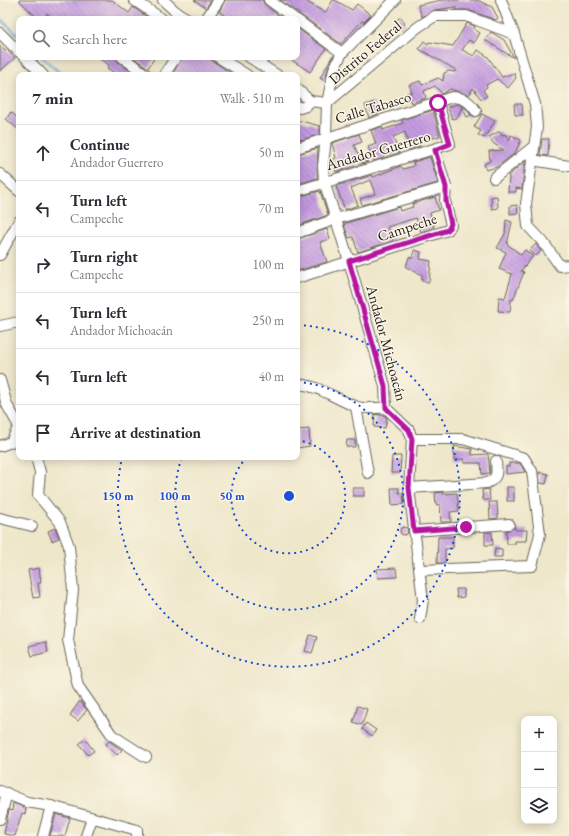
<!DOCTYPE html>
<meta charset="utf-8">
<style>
body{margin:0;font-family:"EB Garamond",serif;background:#f2f2f3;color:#2b2b33}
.controls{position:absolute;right:12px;bottom:12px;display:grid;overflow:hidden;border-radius:8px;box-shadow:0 2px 10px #0003}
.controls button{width:36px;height:36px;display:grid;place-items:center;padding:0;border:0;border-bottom:1px solid #e1e1e2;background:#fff;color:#2b2b33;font:20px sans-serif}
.stop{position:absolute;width:12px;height:12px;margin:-9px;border:3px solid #b5179e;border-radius:50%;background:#fff}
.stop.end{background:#b5179e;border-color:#fff;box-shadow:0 1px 4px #0008}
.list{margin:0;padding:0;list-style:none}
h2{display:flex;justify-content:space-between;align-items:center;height:52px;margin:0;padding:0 16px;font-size:17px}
h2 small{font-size:13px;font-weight:400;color:#7c7c81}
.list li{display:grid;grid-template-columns:26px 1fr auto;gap:12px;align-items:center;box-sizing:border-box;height:56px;padding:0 16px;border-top:1px solid #e1e1e2}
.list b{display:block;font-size:15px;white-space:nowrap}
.list p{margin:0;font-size:13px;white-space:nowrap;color:#7c7c81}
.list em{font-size:13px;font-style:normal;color:#7c7c81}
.icon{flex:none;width:22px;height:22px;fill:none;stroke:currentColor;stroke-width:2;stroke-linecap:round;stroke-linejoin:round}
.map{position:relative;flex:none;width:569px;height:836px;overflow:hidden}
.search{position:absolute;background:#fff;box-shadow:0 2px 10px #0003;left:16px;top:16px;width:284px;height:44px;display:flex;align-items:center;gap:10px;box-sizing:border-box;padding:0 14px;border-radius:8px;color:#7c7c81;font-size:15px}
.panel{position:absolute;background:#fff;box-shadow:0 2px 10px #0003;left:16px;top:72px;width:284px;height:388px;border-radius:8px}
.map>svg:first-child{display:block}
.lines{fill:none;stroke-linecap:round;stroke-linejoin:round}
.stream{stroke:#6ba2d9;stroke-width:2.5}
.building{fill:url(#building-back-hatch)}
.minor-casing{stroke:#666359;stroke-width:12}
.minor{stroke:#fff;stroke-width:10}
.route{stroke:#b5179e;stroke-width:5}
.ring{fill:none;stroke:#1d4ed8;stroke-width:2;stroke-dasharray:2 4}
.labels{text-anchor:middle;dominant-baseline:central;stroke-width:3;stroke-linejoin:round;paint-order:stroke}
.street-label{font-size:15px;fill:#1c1c1c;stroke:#fcf5e5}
.centre{fill:#1d4ed8;stroke:#fcf5e5;stroke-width:2}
.ring-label{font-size:12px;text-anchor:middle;font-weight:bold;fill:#1d4ed8;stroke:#fcf5e5;stroke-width:3;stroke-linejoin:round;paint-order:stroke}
</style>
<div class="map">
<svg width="569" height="836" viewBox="0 0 569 836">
<defs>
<pattern id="building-back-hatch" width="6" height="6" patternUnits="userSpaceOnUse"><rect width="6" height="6" fill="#c59ce1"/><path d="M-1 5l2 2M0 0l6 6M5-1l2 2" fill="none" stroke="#9f7eb6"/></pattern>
</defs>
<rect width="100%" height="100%" fill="#fcf5e5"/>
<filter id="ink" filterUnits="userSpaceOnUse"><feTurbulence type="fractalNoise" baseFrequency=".025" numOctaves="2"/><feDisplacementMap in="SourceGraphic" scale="8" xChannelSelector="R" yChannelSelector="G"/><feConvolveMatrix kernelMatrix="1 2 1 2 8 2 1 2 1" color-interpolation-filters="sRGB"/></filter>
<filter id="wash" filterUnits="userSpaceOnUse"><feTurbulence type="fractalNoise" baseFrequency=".012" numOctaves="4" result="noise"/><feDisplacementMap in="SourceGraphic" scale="16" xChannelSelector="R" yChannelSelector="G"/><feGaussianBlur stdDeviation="0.9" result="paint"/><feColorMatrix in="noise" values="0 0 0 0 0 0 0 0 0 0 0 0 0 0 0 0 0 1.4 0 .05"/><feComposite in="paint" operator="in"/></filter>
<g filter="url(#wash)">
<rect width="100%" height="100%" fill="#eee7ca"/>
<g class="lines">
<g class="stream">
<polyline points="0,19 19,36"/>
<polyline points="42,57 62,75"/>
</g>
</g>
<g id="blocks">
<g class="building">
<polygon points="19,0 112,0 129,13 133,7 150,19 54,19 47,13 45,19 38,19"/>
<polygon points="194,0 211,0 206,8"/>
<polygon points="225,0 262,0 265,5 278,15 275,19 230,19 219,12"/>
<polygon points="280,0 304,0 325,13 333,0 335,0 352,10 357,4 371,15 364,22 362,21 341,44"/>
<polygon points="442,0 477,0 492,7 498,18 496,20 468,10 456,10 456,7 435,10 422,17 418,5"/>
<polygon points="401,17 405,24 400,28 395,21"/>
<polygon points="467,23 475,26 474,29 480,33 474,43 469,40 462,50 474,56 478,50 488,57 502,77 514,73 516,78 508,88 497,79 486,85 487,87 483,90 487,96 481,99 473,88 469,95 450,89 442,94 435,86 424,91 426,98 411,103 407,94 412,92 409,85 420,81 422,85 438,78 443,81 444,73 449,71 455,72 456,70 419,49 424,41 428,44 429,42 453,46"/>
<polygon points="297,28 326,49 310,72 287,57 297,57"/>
<polygon points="491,32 504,40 514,58 485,40"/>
<polygon points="0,46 5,51 7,50 15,58 0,71"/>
<polygon points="333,55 328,68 325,81 320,78"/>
<polygon points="97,57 116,57 118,62 136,75 118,75 107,68 109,65"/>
<polygon points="133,57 155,57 148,68"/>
<polygon points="182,57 203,57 207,59 208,58 234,75 172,75"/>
<polygon points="374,102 378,114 369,118 365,105"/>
<polygon points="457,104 465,107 471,115 467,117 462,107 457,118 452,119 448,107"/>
<polygon points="514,104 522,104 523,115 515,115"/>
<polygon points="433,110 440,136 418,142 420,146 410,150 405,132 393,137 399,153 374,161 368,147 376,144 371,130 382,127 383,130 403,123 401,120"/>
<polygon points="11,112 19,119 19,130 6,119"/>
<polygon points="482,114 495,121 484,138 478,135 481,131 474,127"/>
<polygon points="297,120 320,126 320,134 302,140 297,137"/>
<polygon points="500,131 502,135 505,134 509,141 511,135 521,140 515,153 497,167 486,170 484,164 490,161 489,151 504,150 494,144 489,137"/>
<polygon points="359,134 362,142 354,145 362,163 367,161 368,162 336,172 332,160 336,158 332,143"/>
<polygon points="542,139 549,139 548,156 540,155"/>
<polygon points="318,148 317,178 297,184 297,154"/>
<polygon points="430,157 438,183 362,205 360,199 375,194 370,180 351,188 358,205 345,210 336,186 372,175 373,177 401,166 403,169 414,166 413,162"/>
<polygon points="525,161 522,189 516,188 516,192 508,192 509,177 508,176"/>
<polygon points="320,191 328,215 297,226 297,197"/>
<polygon points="497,196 498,208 492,209 491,197"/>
<polygon points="435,197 439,210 430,213 434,227 421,232 416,218 387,227 393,241 358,252 353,237 349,238 344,225 346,223 399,207 400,211 413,207 412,204"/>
<polygon points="517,205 518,213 510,214 510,206"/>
<polygon points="506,220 512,222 507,244 521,255 525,250 533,256 521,271 524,272 513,300 511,299 510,312 498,311 499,297 505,298 512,274 499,269 506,252 497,248 505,234"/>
<polygon points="327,229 330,239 320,242 327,262 297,271 297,239"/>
<polygon points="536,244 541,251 536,256 530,250"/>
<polygon points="414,250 421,252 420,259 431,261 429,282 422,281 422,275 406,267 409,257 413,258"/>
<polygon points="375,414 385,416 387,418 385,428 374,427"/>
<polygon points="309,429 310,446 297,448 297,430"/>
<polygon points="347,440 355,440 355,447 346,447"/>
<polygon points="454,446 472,449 472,455 488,454 490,473 482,474 481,463 464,463 464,459 454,460"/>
<polygon points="392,456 401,456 400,473 391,473"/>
<polygon points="509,463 520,463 525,472 506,474 506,466 509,467"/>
<polygon points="539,472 548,474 546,484 540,483"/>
<rect x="507" y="487" width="7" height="14"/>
<rect x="353" y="488" width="11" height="8"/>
<polygon points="391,488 399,488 399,493 403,493 404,504 392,505"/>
<polygon points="489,489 490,500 483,500 482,490"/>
<polygon points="443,492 443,494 457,493 459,511 450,512 451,522 441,522 440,504 436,505 435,493"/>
<polygon points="489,502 497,502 498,518 490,519"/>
<circle cx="404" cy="531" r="4"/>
<polygon points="515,527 515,530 527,530 526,541 515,541 515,544 507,544 506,531"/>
<polygon points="55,528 59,538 52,541 48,531"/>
<polygon points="485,532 492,532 493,545 485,545"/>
<polygon points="438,537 453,537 453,548 445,549 445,563 437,563"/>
<polygon points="495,548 502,549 502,557 494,557"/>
<polygon points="39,568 41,583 38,583 40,597 33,598 28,570"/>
<polygon points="396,568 397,577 378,578 377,569"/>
<polygon points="456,589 464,589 464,597 457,598"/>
<polygon points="310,635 317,637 312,653 305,651"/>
<polygon points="46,642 48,652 32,656 29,646"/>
<polygon points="80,701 87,710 78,721 70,715"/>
<polygon points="358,706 367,709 362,725 353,722"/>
<polygon points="366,723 376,730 372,736 362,729"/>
<polygon points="85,739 94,751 88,755 79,744"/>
<polygon points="109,741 122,750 117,755 106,744"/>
<polygon points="13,803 26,808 25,814 22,813 15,836 4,834 9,810 12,811"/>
<polygon points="56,814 70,818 65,836 50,836"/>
</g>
</g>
</g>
<g filter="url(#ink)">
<use href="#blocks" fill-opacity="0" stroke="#666359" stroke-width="1"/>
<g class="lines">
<g class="minor-casing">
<g id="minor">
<polyline points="134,0 162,19"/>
<polyline points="163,0 175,11 188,19"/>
<polyline points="269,0 295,19"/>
<polyline points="395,0 342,53 334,69 327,103 326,137 323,166 324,181 349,261 385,386 386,408 409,430 412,439 409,488 423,600 420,619"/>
<polyline points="501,0 514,34 535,104 537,127 526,204 528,226 543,242 560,266 569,265"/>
<polyline points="206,19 219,0"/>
<polyline points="297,20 342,53"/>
<polyline points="0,33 19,52"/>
<polyline points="25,57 43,75"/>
<polyline points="122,57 147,75"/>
<polyline points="218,57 247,75"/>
<polyline points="249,57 277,75"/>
<polyline points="164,75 176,57"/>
<polyline points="297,89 310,101 327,103 418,27 435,16 466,16 514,34"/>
<polyline points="297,106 300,108 306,106 310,101"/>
<path d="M297 148 452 97C465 98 469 101 476 111"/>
<polyline points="532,160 569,166"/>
<polyline points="0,174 19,191"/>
<polyline points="494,178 533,147"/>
<polyline points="297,191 450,144 438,103"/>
<polyline points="297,233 336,219 446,187"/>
<polyline points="0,255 19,221"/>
<polyline points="297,278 448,230 451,225 445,201 446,187 435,150"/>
<polyline points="0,326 19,322"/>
<polyline points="0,380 7,405 19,426"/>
<path d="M297 384C319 385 335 399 355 406 363 410 377 407 386 408"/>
<polyline points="356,407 368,473"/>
<polyline points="412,439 463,439 524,458 532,471 540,534 532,566 420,570"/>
<polyline points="0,446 11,442 19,426"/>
<polyline points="36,457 40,472 38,495 60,522 69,546 73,590 68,640 78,686 112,735 146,757"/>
<path d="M409 488 487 483C498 478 497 473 496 461"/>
<polyline points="0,518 32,526"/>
<polyline points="414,531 509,524"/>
<polyline points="0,791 27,802 51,806 137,830 137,836"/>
<polyline points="0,819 7,793"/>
<polyline points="43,836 51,806"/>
<polyline points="86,836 92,818"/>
</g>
</g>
<use href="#minor" class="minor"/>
</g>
</g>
<g class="lines" filter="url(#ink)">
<polyline class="route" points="438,103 450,144 435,150 446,187 446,201 451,224 448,230 349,261 385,386 386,408 409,430 412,439 409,488 414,531 466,527"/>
</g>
<g class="ring">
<path d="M297 440A57 57 0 1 1 247 457"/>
<path d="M298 382A114 114 0 1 1 182 457"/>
<path d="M298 325A171 171 0 1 1 122 458"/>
</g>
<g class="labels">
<g class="street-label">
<text transform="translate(365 52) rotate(-40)">Distrito Federal</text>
<text transform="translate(373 107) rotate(-17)">Calle Tabasco</text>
<text transform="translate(378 150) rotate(-16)">Andador Guerrero</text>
<text transform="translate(407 227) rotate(-18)">Campeche</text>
<text transform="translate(387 343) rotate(75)">Andador Michoacán</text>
</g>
</g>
<circle cx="289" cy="496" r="6" class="centre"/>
<g class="ring-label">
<text x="118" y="500">150 m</text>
<text x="175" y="500">100 m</text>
<text x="232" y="500">50 m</text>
</g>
</svg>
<div class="controls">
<button>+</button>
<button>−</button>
<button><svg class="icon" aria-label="layers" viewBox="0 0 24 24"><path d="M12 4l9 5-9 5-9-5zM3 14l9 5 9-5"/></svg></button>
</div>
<div class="stop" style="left:438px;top:103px"></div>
<div class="stop end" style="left:466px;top:527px"></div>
<div class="search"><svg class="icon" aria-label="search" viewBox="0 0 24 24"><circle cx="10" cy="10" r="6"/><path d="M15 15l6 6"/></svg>Search here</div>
<section class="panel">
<h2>7 min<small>Walk · 510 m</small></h2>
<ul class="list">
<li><svg class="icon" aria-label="ahead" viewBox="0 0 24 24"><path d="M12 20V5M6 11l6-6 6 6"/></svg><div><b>Continue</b><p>Andador Guerrero</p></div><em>50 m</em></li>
<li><svg class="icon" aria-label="left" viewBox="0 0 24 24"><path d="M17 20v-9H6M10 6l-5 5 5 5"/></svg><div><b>Turn left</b><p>Campeche</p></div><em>70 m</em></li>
<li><svg class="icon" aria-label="right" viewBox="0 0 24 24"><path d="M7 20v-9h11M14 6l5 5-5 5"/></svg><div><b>Turn right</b><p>Campeche</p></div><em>100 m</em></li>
<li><svg class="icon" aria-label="left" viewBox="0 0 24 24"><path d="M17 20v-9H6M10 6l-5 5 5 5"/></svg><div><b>Turn left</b><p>Andador Michoacán</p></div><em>250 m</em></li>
<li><svg class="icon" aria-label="left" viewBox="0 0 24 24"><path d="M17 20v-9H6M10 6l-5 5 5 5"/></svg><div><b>Turn left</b></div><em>40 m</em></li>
<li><svg class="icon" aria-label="arrive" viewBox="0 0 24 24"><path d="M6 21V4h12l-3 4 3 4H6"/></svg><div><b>Arrive at destination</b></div></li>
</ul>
</section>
</div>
